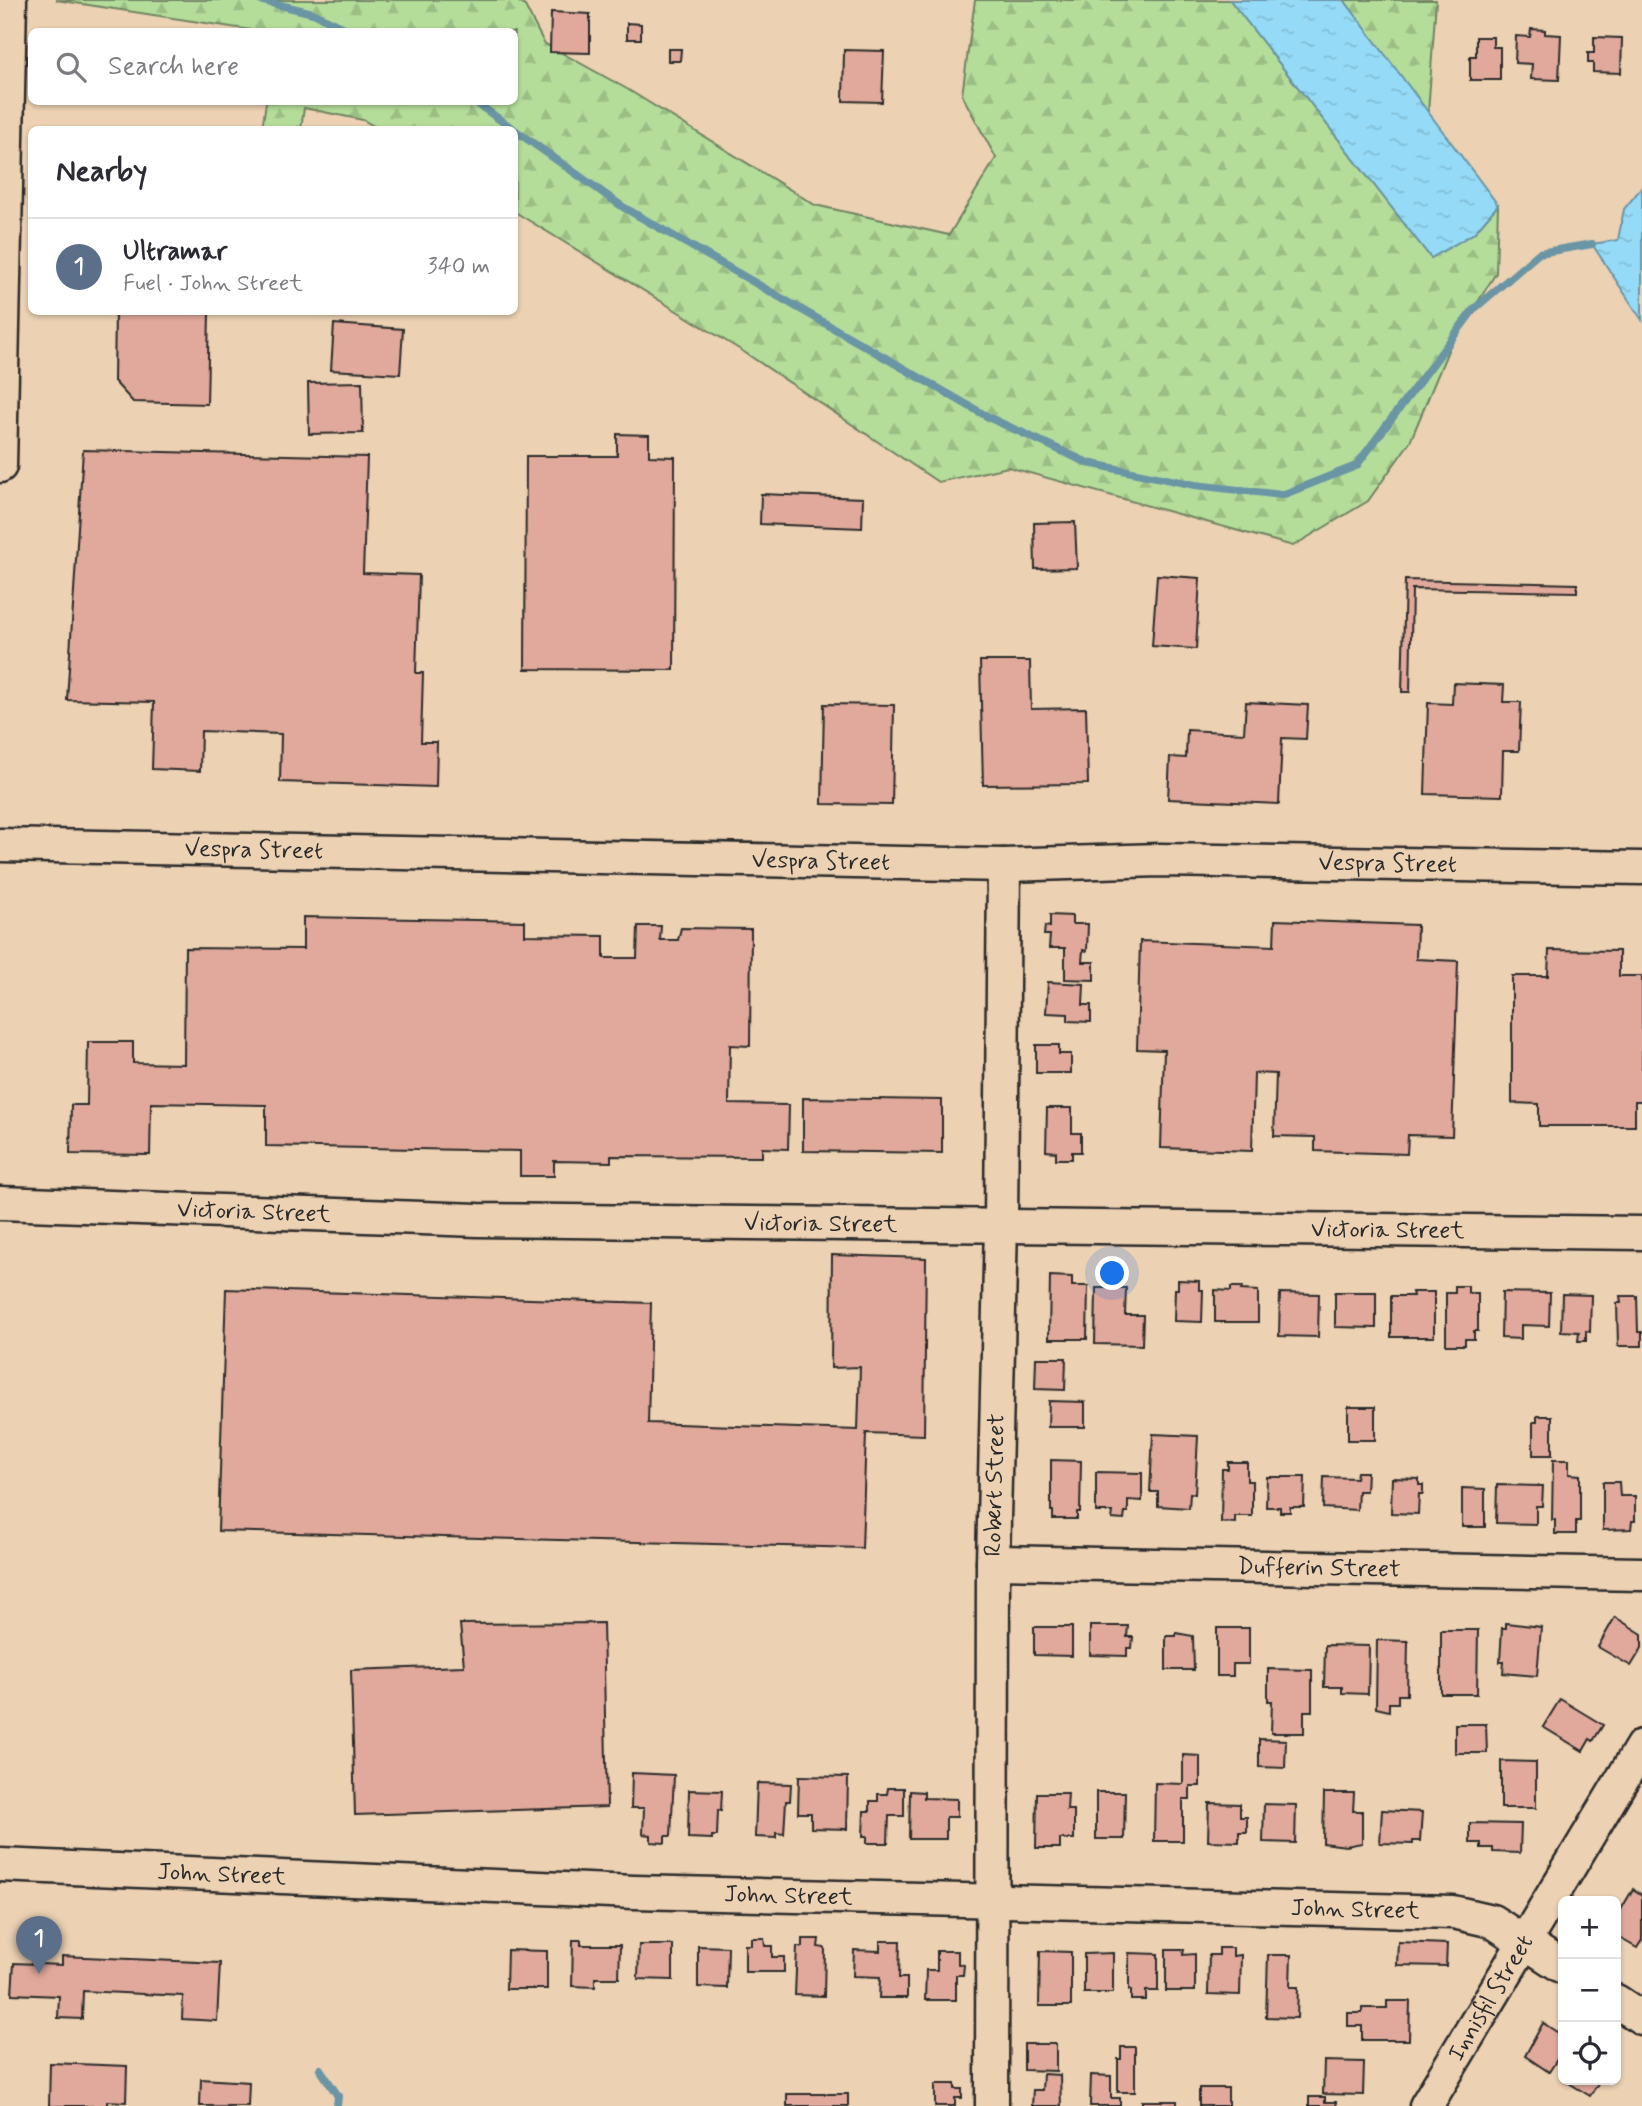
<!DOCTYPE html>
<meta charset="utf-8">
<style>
body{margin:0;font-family:Mynerve,sans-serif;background:#f2f2f3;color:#2b2b33}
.controls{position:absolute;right:21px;bottom:21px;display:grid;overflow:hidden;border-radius:10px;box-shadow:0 2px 5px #0004}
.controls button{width:63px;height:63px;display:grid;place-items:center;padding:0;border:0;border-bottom:2px solid #e1e1e2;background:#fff;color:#2b2b33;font:35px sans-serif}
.you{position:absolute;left:1113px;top:1274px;width:24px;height:24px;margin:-18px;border:5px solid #fff;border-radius:50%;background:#1a73e8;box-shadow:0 0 0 10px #1a73e833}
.badge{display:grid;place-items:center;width:46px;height:46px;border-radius:50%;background:#ea580c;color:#fff;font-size:23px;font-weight:700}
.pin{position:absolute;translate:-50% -58px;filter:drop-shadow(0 2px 4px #0008)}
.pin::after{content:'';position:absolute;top:37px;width:24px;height:21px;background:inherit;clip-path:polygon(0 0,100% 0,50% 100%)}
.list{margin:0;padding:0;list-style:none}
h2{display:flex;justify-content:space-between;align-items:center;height:91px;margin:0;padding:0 28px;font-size:30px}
h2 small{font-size:23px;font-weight:400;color:#7c7c81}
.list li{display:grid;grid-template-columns:46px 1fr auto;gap:21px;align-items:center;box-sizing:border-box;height:98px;padding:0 28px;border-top:2px solid #e1e1e2}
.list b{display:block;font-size:26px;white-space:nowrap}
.list p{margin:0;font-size:23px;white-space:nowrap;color:#7c7c81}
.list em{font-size:23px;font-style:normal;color:#7c7c81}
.icon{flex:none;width:38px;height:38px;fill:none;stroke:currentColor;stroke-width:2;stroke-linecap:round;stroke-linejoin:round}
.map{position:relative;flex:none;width:1642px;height:2106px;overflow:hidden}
.search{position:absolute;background:#fff;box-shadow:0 2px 5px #0004;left:28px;top:28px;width:490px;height:77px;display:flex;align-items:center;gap:18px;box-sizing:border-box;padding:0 24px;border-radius:10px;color:#7c7c81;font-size:26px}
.panel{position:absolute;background:#fff;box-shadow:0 2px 5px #0004;left:28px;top:126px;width:490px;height:189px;border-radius:10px}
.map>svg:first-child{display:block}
.forest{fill:url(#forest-firs);stroke:#708462;stroke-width:2}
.water{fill:url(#water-ripples);stroke:#6b95a5;stroke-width:2}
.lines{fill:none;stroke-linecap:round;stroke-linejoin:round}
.stream{stroke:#6b95a5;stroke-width:8}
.building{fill:#e1a99b;stroke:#2b2b2b;stroke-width:2}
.minor-casing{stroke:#2b2b2b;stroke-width:37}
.minor{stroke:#ecd1b3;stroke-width:32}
.labels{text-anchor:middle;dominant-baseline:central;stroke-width:5;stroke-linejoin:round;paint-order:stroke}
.street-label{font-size:24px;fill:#2b2b2b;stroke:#ecd1b3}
</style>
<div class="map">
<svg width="1642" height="2106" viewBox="0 0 1642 2106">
<defs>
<pattern id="forest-firs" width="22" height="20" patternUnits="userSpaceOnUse" patternTransform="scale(1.75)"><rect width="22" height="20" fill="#b4dd9a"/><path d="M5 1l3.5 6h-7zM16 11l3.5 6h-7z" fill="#9bbe85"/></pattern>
<pattern id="water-ripples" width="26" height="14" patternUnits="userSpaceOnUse" patternTransform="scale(1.75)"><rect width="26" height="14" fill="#95dbf7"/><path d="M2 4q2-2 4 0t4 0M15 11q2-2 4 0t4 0" fill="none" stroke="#81bcd4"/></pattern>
</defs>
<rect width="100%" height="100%" fill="#ecd1b3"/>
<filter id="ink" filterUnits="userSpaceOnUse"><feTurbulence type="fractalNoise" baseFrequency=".0143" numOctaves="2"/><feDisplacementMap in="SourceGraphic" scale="14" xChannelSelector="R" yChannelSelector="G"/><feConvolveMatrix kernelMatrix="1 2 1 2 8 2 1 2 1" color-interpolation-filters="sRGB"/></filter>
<g filter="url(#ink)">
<g class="forest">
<polygon points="56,0 516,0 525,6 544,43 627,89 815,205 949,235 996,158 962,95 975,0 1230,0 1431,258 1474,233 1498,205 1496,273 1449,348 1410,442 1368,501 1293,546 1008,467 938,482 744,352 515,212 514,130 379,129 363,120 304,108 301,129 262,129 266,102 514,102 514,32 264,32"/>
<polygon points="1344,0 1436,0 1428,113"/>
</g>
<g class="water">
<polygon points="1230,0 1344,0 1498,205 1474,233 1431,258"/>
<polygon points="1642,187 1642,320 1592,244 1618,240 1624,209"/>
</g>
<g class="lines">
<g class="stream">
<polyline points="259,0 313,13 353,32"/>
<polyline points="475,102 623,207 990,418 1088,463 1195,485 1282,495 1356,466 1474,309 1539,253 1592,244"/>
<polyline points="320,2069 338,2096 337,2106"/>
</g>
</g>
<g class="building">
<polygon points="551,12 590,14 590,53 550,52"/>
<polygon points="627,23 641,24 641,39 627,39"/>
<polygon points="1531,29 1545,30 1545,34 1561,35 1559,80 1531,79 1532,64 1515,63 1516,36 1530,37"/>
<polygon points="1476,37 1493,37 1493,47 1500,47 1500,80 1470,80 1470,56 1476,56"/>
<polygon points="1594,37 1622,38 1621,73 1593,72 1593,63 1588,63 1588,53 1594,53"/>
<polygon points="668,49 681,49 680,61 668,61"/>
<polygon points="844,50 884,51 882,102 843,101"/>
<polygon points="115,312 209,312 207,404 133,402 114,381"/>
<polygon points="334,324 403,329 400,374 331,370"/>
<polygon points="362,382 363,433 309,434 308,383"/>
<polygon points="617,434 649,435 649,456 675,457 674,670 525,669 526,456 617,456"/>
<polygon points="83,450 367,457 363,573 419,575 416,673 423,673 421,742 437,742 436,787 280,782 281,734 201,731 200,771 152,769 154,702 67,700"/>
<polygon points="761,494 863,498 862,528 760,524"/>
<polygon points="1075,522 1077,568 1035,569 1034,523"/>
<polygon points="1157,575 1200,578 1196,649 1152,646"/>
<polygon points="1405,580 1577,584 1577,592 1412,589 1410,692 1402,692"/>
<polygon points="980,661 1030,661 1031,709 1086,708 1088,784 983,785"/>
<polygon points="1453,683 1504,685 1503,702 1521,702 1519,751 1503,751 1502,796 1425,794 1428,703 1452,704"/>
<polygon points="1246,702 1308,705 1306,739 1282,738 1279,804 1168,799 1170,757 1186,758 1187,730 1244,733"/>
<polygon points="824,704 894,705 892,805 822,804"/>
<polygon points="1050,915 1072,916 1072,924 1088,924 1087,951 1083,950 1082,962 1094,962 1094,980 1065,979 1065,948 1049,948 1050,935 1044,935 1045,926 1050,927"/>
<polygon points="303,917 525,921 525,935 604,936 604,958 637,958 638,926 661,926 660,940 678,940 681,928 751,929 750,1046 730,1045 729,1104 789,1105 788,1149 762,1148 762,1157 611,1156 611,1162 554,1161 554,1176 520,1176 520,1151 266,1146 266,1105 151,1103 150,1155 70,1154 71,1105 87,1105 88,1042 133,1042 133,1063 184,1064 185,948 303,949"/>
<polygon points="1275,920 1417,925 1416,959 1458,961 1452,1136 1408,1135 1407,1154 1315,1151 1315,1137 1274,1136 1276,1074 1254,1073 1252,1151 1161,1148 1164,1050 1137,1049 1140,941 1274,946"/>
<polygon points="1549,950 1619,951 1619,976 1642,976 1642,1101 1635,1101 1635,1126 1539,1126 1539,1104 1512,1103 1512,976 1548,976"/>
<polygon points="1048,982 1084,984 1083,1005 1091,1005 1091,1022 1068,1021 1068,1014 1046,1013"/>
<polygon points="1036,1045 1059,1045 1059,1054 1071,1054 1071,1073 1036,1073"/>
<polygon points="803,1098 942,1100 942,1153 803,1151"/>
<polygon points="1047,1108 1072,1108 1072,1133 1081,1133 1081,1152 1072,1152 1072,1159 1056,1159 1056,1152 1046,1151"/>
<polygon points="832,1255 926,1258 924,1435 866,1433 862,1548 218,1531 226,1289 651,1303 648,1423 858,1430 860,1367 831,1368"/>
<polygon points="1050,1276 1072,1277 1072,1286 1088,1286 1087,1339 1049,1339"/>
<polygon points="1178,1280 1199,1281 1199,1290 1203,1290 1202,1322 1174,1321 1175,1289 1178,1289"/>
<polygon points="1455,1286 1468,1286 1468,1293 1478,1293 1478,1331 1474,1331 1474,1339 1465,1339 1465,1345 1446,1345 1446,1293 1455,1293"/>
<polygon points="1231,1287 1242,1287 1241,1290 1258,1291 1258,1322 1215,1322 1215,1290 1231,1291"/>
<polygon points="1096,1288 1126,1288 1125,1315 1143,1315 1142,1345 1095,1344"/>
<polygon points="1335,1292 1376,1292 1376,1328 1335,1327"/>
<polygon points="1412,1292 1434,1292 1434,1337 1391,1337 1391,1296 1413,1296"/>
<polygon points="1502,1292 1550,1293 1549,1326 1521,1325 1521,1339 1501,1338"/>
<polygon points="1280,1293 1319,1294 1318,1337 1279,1336"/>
<polygon points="1562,1294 1591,1295 1590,1332 1586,1331 1586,1341 1578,1341 1579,1332 1561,1331"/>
<polygon points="1620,1296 1637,1296 1638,1332 1642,1332 1642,1346 1618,1346 1617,1303 1621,1303"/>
<polygon points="1036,1358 1066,1358 1065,1390 1035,1389"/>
<polygon points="1049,1401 1085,1402 1085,1427 1048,1427"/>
<rect x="1348" y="1407" width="27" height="33"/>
<polygon points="1537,1416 1552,1416 1552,1455 1533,1455 1533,1422 1537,1422"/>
<polygon points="1153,1434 1198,1436 1195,1494 1190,1493 1189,1508 1158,1506 1158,1492 1150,1492"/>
<polygon points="1051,1460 1081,1461 1080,1512 1077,1512 1077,1519 1053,1519 1053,1511 1051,1511"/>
<polygon points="1553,1460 1569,1460 1569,1474 1580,1475 1580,1521 1576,1521 1576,1534 1555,1534 1555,1520 1552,1520"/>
<polygon points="1228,1462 1247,1462 1247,1481 1252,1481 1252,1516 1235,1516 1235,1523 1221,1522 1222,1469 1228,1469"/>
<polygon points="1096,1472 1142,1473 1142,1501 1128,1500 1128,1512 1125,1512 1124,1520 1112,1519 1113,1512 1096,1512"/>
<polygon points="1357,1472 1367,1472 1366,1491 1358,1491 1357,1510 1323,1508 1324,1477 1356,1478"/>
<polygon points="1267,1477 1305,1477 1304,1507 1290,1507 1290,1512 1280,1512 1280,1507 1266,1507"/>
<polygon points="1392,1478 1419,1479 1419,1485 1423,1485 1423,1494 1419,1494 1418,1514 1391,1513"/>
<polygon points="1603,1482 1619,1482 1620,1496 1635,1496 1635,1521 1632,1521 1631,1529 1603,1530"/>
<polygon points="1497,1485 1543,1486 1542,1506 1536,1506 1536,1524 1496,1523"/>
<polygon points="1462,1488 1485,1489 1485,1527 1462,1527"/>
<polygon points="1615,1617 1642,1634 1642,1648 1631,1666 1598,1647"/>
<polygon points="603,1623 607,1807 355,1815 351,1670 464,1666 460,1624"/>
<polygon points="1506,1623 1541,1627 1537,1676 1503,1673 1504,1662 1500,1662 1502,1628 1506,1628"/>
<polygon points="1090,1626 1128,1626 1127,1637 1133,1637 1132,1648 1127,1648 1127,1656 1090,1655"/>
<polygon points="1034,1627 1072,1627 1072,1656 1034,1655"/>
<polygon points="1217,1628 1249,1628 1249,1664 1233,1664 1233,1676 1217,1676"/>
<polygon points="1441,1630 1478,1630 1477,1694 1441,1694"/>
<polygon points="1176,1633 1193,1636 1194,1670 1166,1670 1166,1636 1176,1636"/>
<polygon points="1377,1640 1408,1641 1407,1695 1398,1695 1398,1703 1389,1703 1389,1711 1376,1708"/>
<polygon points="1325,1645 1369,1646 1368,1694 1342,1693 1342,1687 1324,1687"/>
<polygon points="1268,1669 1312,1670 1312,1711 1304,1711 1304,1733 1271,1733 1272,1701 1268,1701"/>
<polygon points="1560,1699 1603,1725 1593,1741 1590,1739 1583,1751 1543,1727"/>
<polygon points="1455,1724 1486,1724 1487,1753 1455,1753"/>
<polygon points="1259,1739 1286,1740 1285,1768 1259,1767"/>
<polygon points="1183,1755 1200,1756 1200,1786 1190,1786 1190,1799 1183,1799 1183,1841 1154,1841 1155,1783 1183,1784"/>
<polygon points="1501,1761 1536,1762 1536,1808 1501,1808"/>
<polygon points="632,1773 674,1775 671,1836 665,1836 665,1843 651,1842 651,1835 643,1834 644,1808 631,1808"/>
<polygon points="799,1776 848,1777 847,1829 811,1828 811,1813 798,1813"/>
<polygon points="757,1783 791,1784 790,1801 786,1801 784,1834 776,1833 776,1838 755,1837"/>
<polygon points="888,1788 904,1788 904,1816 889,1816 888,1843 867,1843 867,1836 863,1836 864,1811 870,1811 870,1801 878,1801 878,1794 887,1794"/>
<polygon points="689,1790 722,1791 721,1811 718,1810 717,1836 712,1836 712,1839 688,1838"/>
<polygon points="910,1791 924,1792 924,1798 957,1799 957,1817 946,1817 946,1839 909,1839"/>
<polygon points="1096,1792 1125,1792 1124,1839 1096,1839"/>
<polygon points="1037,1793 1068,1793 1067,1810 1074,1810 1074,1839 1060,1839 1060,1848 1036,1848"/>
<polygon points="1324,1793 1354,1793 1353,1811 1362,1811 1362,1843 1346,1846 1323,1843"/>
<polygon points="1209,1803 1240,1804 1240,1817 1247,1817 1247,1832 1239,1832 1239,1842 1208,1841"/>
<polygon points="1264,1804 1296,1805 1295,1843 1263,1842"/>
<polygon points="1382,1810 1422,1812 1420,1841 1413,1841 1413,1844 1380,1843"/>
<polygon points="1470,1823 1521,1824 1520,1853 1493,1852 1493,1848 1481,1848 1481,1843 1470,1843"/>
<polygon points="1633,1889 1642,1895 1642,1940 1637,1948 1616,1936 1616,1918"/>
<polygon points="751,1938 764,1938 765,1946 772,1946 772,1957 784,1957 784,1972 745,1972 745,1945 751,1945"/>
<polygon points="803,1939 819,1939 818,1947 825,1948 824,1996 795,1995 797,1947 803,1947"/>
<polygon points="573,1940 581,1940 581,1945 620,1945 619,1978 595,1978 595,1987 572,1986"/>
<polygon points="880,1941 900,1941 899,1978 907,1978 907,1998 879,1998 880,1977 853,1976 854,1950 880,1951"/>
<polygon points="1398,1942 1447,1944 1446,1966 1397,1965"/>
<polygon points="639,1945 673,1945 673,1980 638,1979"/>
<polygon points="698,1946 728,1947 727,1988 698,1987"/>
<polygon points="1219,1948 1233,1948 1233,1956 1241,1955 1240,1995 1208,1994 1209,1955 1219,1955"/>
<polygon points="1166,1949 1184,1949 1183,1955 1195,1954 1195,1991 1166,1991"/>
<polygon points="507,1950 547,1951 547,1989 506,1989"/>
<polygon points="937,1951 958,1951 958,1964 964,1965 963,1975 956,1975 956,2000 925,2000 926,1970 937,1970"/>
<polygon points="1040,1951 1071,1952 1071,2006 1039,2006"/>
<polygon points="1113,1953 1113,1993 1084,1993 1084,1954"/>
<polygon points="1129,1953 1158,1954 1158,1991 1146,1991 1146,2000 1131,2000 1131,1990 1129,1990"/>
<polygon points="1268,1955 1291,1955 1290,1987 1298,1987 1297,2018 1266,2017"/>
<polygon points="62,1956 220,1963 217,2021 182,2019 183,1996 83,1991 82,2019 58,2018 59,1996 12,1994 14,1963 62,1965"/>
<polygon points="1387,2001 1410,2001 1409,2040 1362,2040 1362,2026 1348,2026 1348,2013 1362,2013 1362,2008 1387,2008"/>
<polygon points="1543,2023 1563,2036 1563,2050 1549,2072 1525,2056"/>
<polygon points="1024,2044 1056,2044 1056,2071 1024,2070"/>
<polygon points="1121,2047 1135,2047 1135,2092 1118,2092 1118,2059 1121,2059"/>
<polygon points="1324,2061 1364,2062 1363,2095 1323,2094"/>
<polygon points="50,2063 127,2066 126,2102 107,2101 107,2106 49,2106"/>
<polygon points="1043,2074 1060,2075 1061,2106 1032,2106 1033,2090 1042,2090"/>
<polygon points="1091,2075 1111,2076 1111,2098 1120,2098 1120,2106 1090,2106"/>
<polygon points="201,2079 249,2082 248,2106 200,2106"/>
<polygon points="1564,2080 1600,2080 1590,2096"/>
<polygon points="935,2084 955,2084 955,2089 962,2089 962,2098 955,2098 955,2106 935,2106"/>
<rect x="1199" y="2088" width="29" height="18"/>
<rect x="787" y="2094" width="61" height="12"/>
<polygon points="1309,2097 1325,2097 1325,2102 1336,2102 1336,2106 1309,2106"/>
<rect x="1142" y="2101" width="35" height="5"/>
</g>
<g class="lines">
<g class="minor-casing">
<g id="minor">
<polyline points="0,466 10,0"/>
<path id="s1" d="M0 845 1004 865 1159 860 1642 868"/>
<path id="s2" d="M0 1203 478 1220 1642 1233"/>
<path id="s3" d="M993 1562 1642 1574"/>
<path id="s4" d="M0 1865 634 1892 1453 1912 1492 1921 1563 1967"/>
<polyline points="1616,2001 1642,2018"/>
<path id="s5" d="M992 2106 993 1562 1001 1224 1004 865"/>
<path id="s6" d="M1426 2106 1642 1746"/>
</g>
</g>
<use href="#minor" class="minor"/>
</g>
</g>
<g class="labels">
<g class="street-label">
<text stroke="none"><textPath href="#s1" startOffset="254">Vespra Street</textPath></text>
<text stroke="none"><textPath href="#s1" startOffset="821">Vespra Street</textPath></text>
<text stroke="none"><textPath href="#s1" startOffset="1388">Vespra Street</textPath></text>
<text stroke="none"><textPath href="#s2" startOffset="254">Victoria Street</textPath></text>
<text stroke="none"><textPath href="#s2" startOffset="821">Victoria Street</textPath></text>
<text stroke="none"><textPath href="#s2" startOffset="1388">Victoria Street</textPath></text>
<text stroke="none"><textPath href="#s5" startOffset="621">Robert Street</textPath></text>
<text stroke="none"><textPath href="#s3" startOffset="326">Dufferin Street</textPath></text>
<text stroke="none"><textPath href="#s4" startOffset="222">John Street</textPath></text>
<text stroke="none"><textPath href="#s4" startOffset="789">John Street</textPath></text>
<text stroke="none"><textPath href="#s4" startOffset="1356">John Street</textPath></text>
<text stroke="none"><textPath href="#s6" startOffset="126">Innisfil Street</textPath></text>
</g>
</g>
</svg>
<div class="controls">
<button>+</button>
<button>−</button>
<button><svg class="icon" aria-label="locate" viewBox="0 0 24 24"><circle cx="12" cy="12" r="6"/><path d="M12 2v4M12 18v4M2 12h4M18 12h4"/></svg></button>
</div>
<div class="you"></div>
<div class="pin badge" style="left:39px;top:1974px;background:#5c6f8a">1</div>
<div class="search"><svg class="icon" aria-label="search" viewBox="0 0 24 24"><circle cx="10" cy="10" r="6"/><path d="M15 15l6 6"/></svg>Search here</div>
<section class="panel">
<h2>Nearby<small></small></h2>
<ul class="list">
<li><span class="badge" style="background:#5c6f8a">1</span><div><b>Ultramar</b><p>Fuel · John Street</p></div><em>340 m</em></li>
</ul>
</section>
</div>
